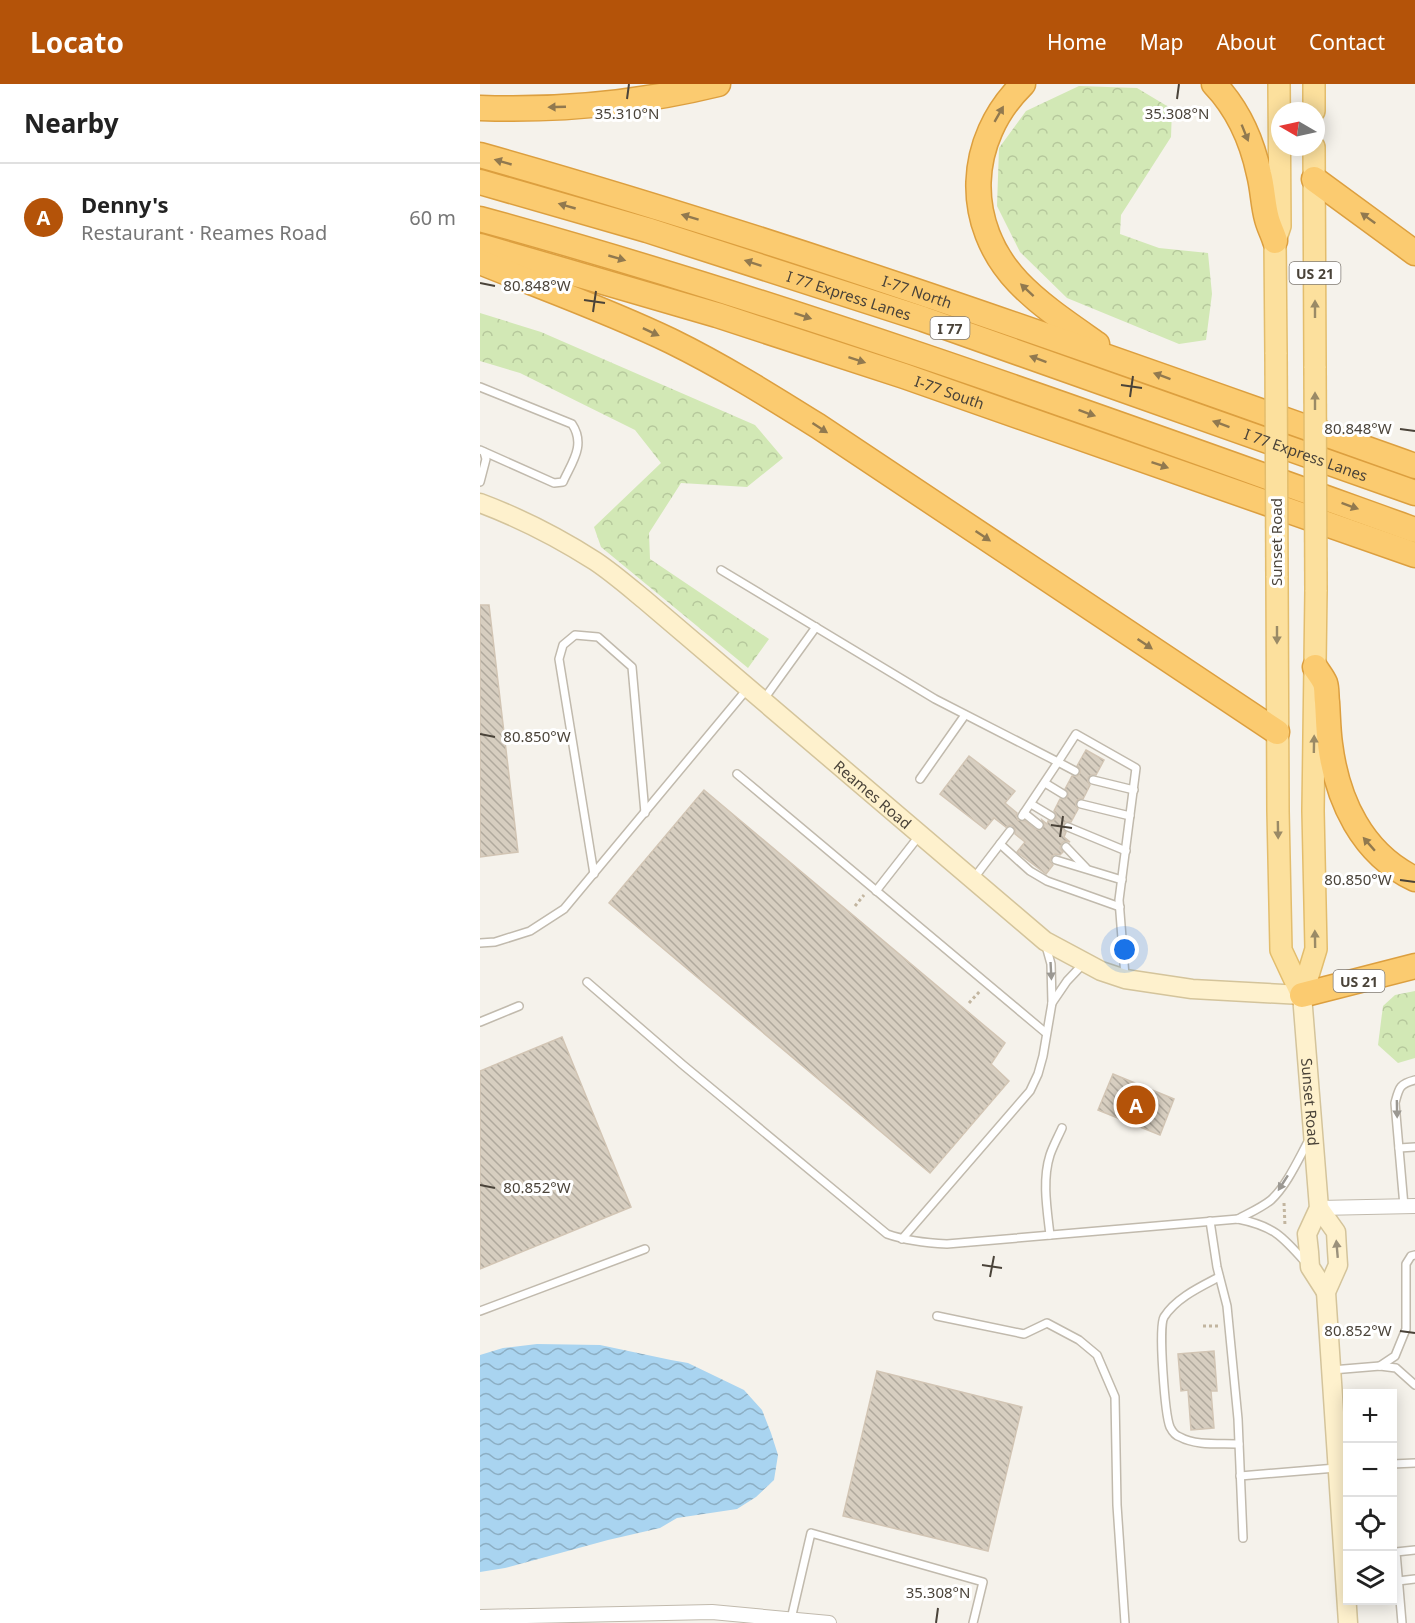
<!DOCTYPE html>
<meta charset="utf-8">
<style>
body{margin:0;font-family:"Noto Sans",sans-serif;background:#f2f2f2;color:#222}
.controls{position:absolute;right:18px;bottom:18px;display:grid;overflow:hidden;border-radius:0px;box-shadow:0 3px 15px #0003}
.controls button{width:54px;height:54px;display:grid;place-items:center;padding:0;border:0;border-bottom:2px solid #e0e0e0;background:#fff;color:#222;font:30px sans-serif}
.compass{position:absolute;left:791px;top:18px;width:54px;height:54px;border-radius:50%;background:#fff;box-shadow:0 3px 15px #0003;rotate:279deg}
.you{position:absolute;left:645px;top:866px;width:21px;height:21px;margin:-15px;border:4px solid #fff;border-radius:50%;background:#1a73e8;box-shadow:0 0 0 9px #1a73e833}
.badge{display:grid;place-items:center;width:39px;height:39px;border-radius:50%;background:#b45309;color:#fff;font-size:20px;font-weight:700}
.pin{position:absolute;translate:-50% -50%;border:3px solid #fff;box-shadow:0 2px 6px #0006}
.list{margin:0;padding:0;list-style:none}
h2{display:flex;justify-content:space-between;align-items:center;height:78px;margin:0;padding:0 24px;font-size:26px}
h2 small{font-size:20px;font-weight:400;color:#767676}
.list li{display:grid;grid-template-columns:39px 1fr auto;gap:18px;align-items:center;box-sizing:border-box;height:108px;padding:0 24px;border-top:2px solid #e0e0e0}
.list b{display:block;font-size:22px;white-space:nowrap}
.list p{margin:0;font-size:20px;white-space:nowrap;color:#767676}
.list em{font-size:20px;font-style:normal;color:#767676}
.icon{flex:none;width:33px;height:33px;fill:none;stroke:currentColor;stroke-width:2;stroke-linecap:round;stroke-linejoin:round}
.map{position:relative;flex:none;width:935px;height:1539px;overflow:hidden}
header{display:flex;align-items:center;gap:36px;box-sizing:border-box;height:84px;padding:0 30px;background:#b45309;color:#fff}
header strong{font-size:28px}
nav{display:flex;gap:33px;margin-inline-start:auto;font-size:21px}
main{display:flex}
aside{flex:1;background:#fff}
.map>svg:first-child{display:block}
.forest{fill:url(#forest-crowns)}
.water{fill:url(#water-waves)}
.building{fill:url(#building-back-hatch);stroke:#d2c5b4;stroke-width:1.5}
.lines{fill:none;stroke-linecap:round;stroke-linejoin:round}
.service-casing{stroke:#c1baad;stroke-width:10}
.minor-casing{stroke:#c1baad;stroke-width:16}
.secondary-casing{stroke:#d4c49b;stroke-width:21}
.primary-casing{stroke:#e3bd6c;stroke-width:24}
.motorway-casing{stroke:#dc9f3f;stroke-width:27}
.path{stroke:#c2b59f;stroke-width:3;stroke-dasharray:3 3;stroke-linecap:butt}
.service{stroke:#fff;stroke-width:7}
.minor{stroke:#fff;stroke-width:14}
.secondary{stroke:#fef1cd;stroke-width:18}
.primary{stroke:#fce09d;stroke-width:21}
.motorway{stroke:#fbcb70;stroke-width:24}
.primary-bridge-casing{stroke:#e3bd6c;stroke-width:24;stroke-linecap:butt}
.primary-bridge{stroke:#fce09d;stroke-width:21}
.oneway{fill:#91794f}
.oneway2{fill:#9a8a66}
.oneway3{fill:#9b9892}
.oneway4{fill:#9b917c}
.ticks{fill:none;stroke:#4a4339;stroke-width:2}
.labels{text-anchor:middle;dominant-baseline:central;stroke-width:6;stroke-linejoin:round;paint-order:stroke}
.shield{fill:#fff;stroke:#807b74;stroke-width:1.5}
.shield-label{font-size:14px;font-weight:bold;fill:#4a4339}
.street-label{font-size:15px;fill:#4a4339;stroke:#fff}
.ticks-label{font-size:15px;text-anchor:middle;fill:#4a4339;stroke:#fff;stroke-width:6;stroke-linejoin:round;paint-order:stroke}
</style>
<header>
<strong>Locato</strong>
<nav><a>Home</a><a>Map</a><a>About</a><a>Contact</a></nav>
</header>
<main>
<aside>
<h2>Nearby<small></small></h2>
<ul class="list">
<li><span class="badge">A</span><div><b>Denny's</b><p>Restaurant · Reames Road</p></div><em>60 m</em></li>
</ul>
</aside>
<div class="map">
<svg width="935" height="1539" viewBox="0 0 935 1539">
<defs>
<pattern id="forest-crowns" width="20" height="18" patternUnits="userSpaceOnUse" patternTransform="scale(1.5)"><rect width="20" height="18" fill="#d2e8b5"/><path d="M2 6a3 3 0 1 1 6 0M12 15a3 3 0 1 1 6 0" fill="none" stroke="#b6c89c"/></pattern>
<pattern id="water-waves" width="16" height="10" patternUnits="userSpaceOnUse" patternTransform="scale(1.5)"><rect width="16" height="10" fill="#a9d4f0"/><path d="M0 5q4-4 8 0t8 0" fill="none" stroke="#8caec3"/></pattern>
<pattern id="building-back-hatch" width="6" height="6" patternUnits="userSpaceOnUse" patternTransform="scale(1.5)"><rect width="6" height="6" fill="#d7cec0"/><path d="M-1 5l2 2M0 0l6 6M5-1l2 2" fill="none" stroke="#b0a99d"/></pattern>
</defs>
<rect width="100%" height="100%" fill="#f5f2eb"/>
<g class="forest">
<polygon points="599,2 657,4 692,25 691,53 641,131 640,150 679,164 728,169 732,210 726,256 699,260 587,214 540,168 517,122 519,64 546,27"/>
<polygon points="0,229 61,248 275,341 303,374 267,403 201,399 169,449 170,475 289,555 268,584 121,463 114,443 181,379 155,346 40,289 0,277"/>
<polygon points="935,907 935,974 918,979 898,961 903,922 915,911"/>
</g>
<polygon class="water" points="57,1260 120,1261 191,1276 208,1279 264,1306 282,1326 291,1349 298,1371 294,1396 276,1413 257,1425 197,1434 180,1444 128,1456 25,1484 0,1488 0,1271 23,1264"/>
<g class="building">
<polygon points="0,521 9,521 38,768 0,773"/>
<polygon points="606,666 624,676 616,691 611,691 608,694 608,698 610,701 603,715 599,715 596,718 596,722 598,725 591,738 585,738 583,741 583,746 586,748 584,753 590,758 585,757 582,759 580,764 583,768 580,771 575,770 572,772 570,777 573,781 566,790 537,768 545,758 535,750 535,745 533,742 530,741 526,743 514,734 505,745 460,710 489,672 535,707 525,719 537,729 536,732 538,736 545,737 555,745 560,746 564,742 562,736 567,740 568,737 573,737 576,734 576,730 574,727 580,715 585,715 588,712 588,708 585,705 592,692 597,692 600,689 600,685 597,682"/>
<polygon points="224,706 525,959 511,980 529,997 450,1089 129,819"/>
<polygon points="82,953 151,1123 0,1185 0,987"/>
<polygon points="633,990 694,1015 680,1051 618,1026"/>
<polygon points="734,1267 737,1307 731,1307 734,1344 711,1346 708,1306 701,1307 698,1270"/>
<polygon points="397,1287 542,1323 508,1467 363,1432"/>
</g>
<g class="lines">
<g class="service-casing">
<g id="service">
<path d="M0 303 92 340C106 361 92 378 83 398L74 399 0 366"/>
<polyline points="0,398 6,375 4,368"/>
<polyline points="241,486 455,615 578,678 542,732"/>
<polyline points="284,615 336,543"/>
<polyline points="595,687 578,678 596,650 656,684 639,816 645,892"/>
<polyline points="257,690 566,949"/>
<polyline points="440,695 485,631"/>
<polyline points="613,696 654,706"/>
<polyline points="565,699 583,710"/>
<polyline points="551,720 571,732"/>
<polyline points="601,720 650,732"/>
<polyline points="544,729 559,741"/>
<polyline points="588,743 646,767"/>
<polyline points="520,760 550,787 567,797 640,823"/>
<polyline points="586,763 606,784"/>
<polyline points="576,776 642,796"/>
<polyline points="114,790 79,575 83,561 95,551 118,553 152,583 165,729"/>
<polyline points="494,794 530,747"/>
<polyline points="396,807 439,752"/>
<polyline points="0,859 15,858 50,847 84,825 268,604"/>
<path d="M107 898 203 981 407 1150C427 1157 446 1159 467 1160L758 1135C794 1142 803 1153 826 1179"/>
<polyline points="572,919 587,897 604,879"/>
<polyline points="0,938 39,922"/>
<polyline points="919,1064 935,1063"/>
<path d="M924 1122 915 1019C919 1004 919 1000 935 996"/>
<path d="M758 1135C769 1129 781 1124 791 1116 807 1101 818 1076 829 1056"/>
<polyline points="730,1137 737,1183 747,1222 758,1335 763,1454"/>
<path d="M570 1151C567 1125 562 1096 570 1071 573 1062 578 1053 582 1044"/>
<polyline points="422,1155 550,1007 558,990 563,972 572,919 571,880 566,862"/>
<path d="M739 1193C720 1203 696 1214 684 1233 678 1243 685 1331 690 1343 692 1347 696 1352 700 1353 716 1362 741 1359 759 1360"/>
<polyline points="0,1227 165,1165"/>
<polyline points="457,1232 544,1250 567,1239 599,1256 617,1271 635,1313 637,1421 645,1539"/>
<polyline points="900,1282 915,1272 926,1245 926,1180 931,1172 935,1171"/>
<polyline points="852,1286 900,1282 916,1284 935,1301"/>
<polyline points="912,1380 935,1379"/>
<polyline points="760,1392 868,1383"/>
<polyline points="918,1497 935,1495"/>
<polyline points="311,1535 331,1449 503,1498 493,1539"/>
<polyline points="922,1539 916,1468 935,1466"/>
</g>
</g>
<g class="minor-casing">
<g id="minor">
<polyline points="839,1124 935,1122"/>
<polyline points="0,1533 232,1528 349,1539"/>
</g>
</g>
<g class="secondary-casing">
<g id="secondary">
<path id="s1" d="M0 419C40 434 79 454 115 477 133 489 149 503 166 517L565 857 621 887 645 895 712 905 822 911 839 1124 827 1150 829 1168 830 1183 846 1208"/>
<polyline points="839,1124 856,1148 857,1166 858,1181 846,1208 868,1539"/>
</g>
</g>
<g class="primary-casing">
<g id="primary">
<polyline points="834,0 834,27"/>
<polyline points="834,63 835,284"/>
<polyline points="796,270 795,157 800,142 799,0"/>
<polyline points="797,492 798,727 801,866 822,911"/>
<polyline points="822,911 836,865 833,727 836,506"/>
</g>
</g>
<g class="motorway-casing">
<g id="motorway">
<path d="M543 0C486 56 483 140 538 198 561 222 590 241 617 260"/>
<path d="M734 0C757 24 772 57 779 90 783 105 783 121 787 135 789 143 793 150 795 157"/>
<path d="M0 24C80 27 160 19 238 0"/>
<path id="s2" d="M0 71C317 160 625 272 935 382"/>
<polyline points="834,95 935,169"/>
<path id="s3" d="M0 98 167 146 443 235 935 409"/>
<path d="M0 135C317 222 626 335 935 446"/>
<path id="s4" d="M0 162 237 231 424 292 935 471"/>
<path d="M0 178C64 204 129 227 191 257 242 282 290 312 338 342L797 648"/>
<path d="M835 583C838 588 843 594 845 599 847 605 846 612 847 618 848 632 848 646 850 660 857 716 882 770 935 795"/>
<polyline points="822,911 935,882"/>
</g>
</g>
<g class="path">
<polyline points="375,822 384,811"/>
<polyline points="489,919 500,907"/>
<polyline points="804,1119 805,1142"/>
<polyline points="723,1242 739,1242"/>
</g>
<use href="#service" class="service"/>
<use href="#minor" class="minor"/>
<use href="#secondary" class="secondary"/>
<use href="#primary" class="primary"/>
<use href="#motorway" class="motorway"/>
<g class="primary-bridge-casing">
<g id="primary-bridge">
<polyline points="796,270 797,492"/>
<polyline points="835,284 836,506"/>
</g>
</g>
<use href="#primary-bridge" class="primary-bridge"/>
</g>
<defs><path id="oneway-solid" d="M-6-.8H1V-3.2L6.5 0L1 3.2V.8H-6Z" transform="scale(1.5)"/></defs>
<g class="oneway">
<use href="#oneway-solid" transform="translate(77 23) rotate(178)"/>
<use href="#oneway-solid" transform="translate(519 30) rotate(-60)"/>
<use href="#oneway-solid" transform="translate(765 49) rotate(68)"/>
<use href="#oneway-solid" transform="translate(23 78) rotate(-164)"/>
<use href="#oneway-solid" transform="translate(87 122) rotate(-164)"/>
<use href="#oneway-solid" transform="translate(210 133) rotate(-163)"/>
<use href="#oneway-solid" transform="translate(888 134) rotate(-144)"/>
<use href="#oneway-solid" transform="translate(137 174) rotate(16)"/>
<use href="#oneway-solid" transform="translate(273 179) rotate(-162)"/>
<use href="#oneway-solid" transform="translate(547 206) rotate(-137)"/>
<use href="#oneway-solid" transform="translate(323 232) rotate(18)"/>
<use href="#oneway-solid" transform="translate(171 248) rotate(25)"/>
<use href="#oneway-solid" transform="translate(558 275) rotate(-160)"/>
<use href="#oneway-solid" transform="translate(377 276) rotate(18)"/>
<use href="#oneway-solid" transform="translate(682 292) rotate(-160)"/>
<use href="#oneway-solid" transform="translate(607 329) rotate(20)"/>
<use href="#oneway-solid" transform="translate(741 340) rotate(-160)"/>
<use href="#oneway-solid" transform="translate(340 344) rotate(33)"/>
<use href="#oneway-solid" transform="translate(680 381) rotate(19)"/>
<use href="#oneway-solid" transform="translate(870 422) rotate(20)"/>
<use href="#oneway-solid" transform="translate(503 452) rotate(34)"/>
<use href="#oneway-solid" transform="translate(665 560) rotate(34)"/>
<use href="#oneway-solid" transform="translate(889 760) rotate(-131)"/>
</g>
<g class="oneway2">
<use href="#oneway-solid" transform="translate(835 225) rotate(-90)"/>
<use href="#oneway-solid" transform="translate(835 317) rotate(-90)"/>
<use href="#oneway-solid" transform="translate(797 551) rotate(90)"/>
<use href="#oneway-solid" transform="translate(834 660) rotate(-89)"/>
<use href="#oneway-solid" transform="translate(798 746) rotate(89)"/>
<use href="#oneway-solid" transform="translate(835 855) rotate(-91)"/>
</g>
<g class="oneway3">
<use href="#oneway-solid" transform="translate(571 887) rotate(87)"/>
<use href="#oneway-solid" transform="translate(917 1025) rotate(89)"/>
<use href="#oneway-solid" transform="translate(803 1099) rotate(123)"/>
</g>
<use class="oneway4" href="#oneway-solid" transform="translate(857 1165) rotate(-95)"/>
<path class="ticks" d="M147 15 149 0M697 15 699 0M0 199 15 202M104 216 125 219M113 228 116 207M641 301 662 304M650 313 653 292M920 345 935 347M0 650 15 653M571 741 592 744M580 753 583 732M920 796 935 798M0 1101 15 1104M502 1181 522 1184M510 1193 514 1172M920 1247 935 1249M456 1539 458 1524"/>
<g class="labels">
<g class="shield">
<rect x="809.5" y="178" width="51" height="22" rx="4.5"/>
<rect x="450.5" y="233" width="39" height="22" rx="4.5"/>
<rect x="853.5" y="886" width="51" height="22" rx="4.5"/>
</g>
<g class="shield-label">
<text x="835" y="189">US 21</text>
<text x="470" y="244">I 77</text>
<text x="879" y="897">US 21</text>
</g>
<g class="street-label">
<text stroke="none"><textPath href="#s2" startOffset="458">I-77 North</textPath></text>
<text stroke="none"><textPath href="#s3" startOffset="386">I 77 Express Lanes</textPath></text>
<text stroke="none"><textPath href="#s4" startOffset="492">I-77 South</textPath></text>
<text stroke="none"><textPath href="#s3" startOffset="870">I 77 Express Lanes</textPath></text>
<text transform="translate(796 458) rotate(-90)">Sunset Road</text>
<text stroke="none"><textPath href="#s1" startOffset="492">Reames Road</textPath></text>
<text stroke="none"><textPath href="#s1" startOffset="1092">Sunset Road</textPath></text>
</g>
</g>
<g class="ticks-label">
<text x="147" y="35">35.310°N</text>
<text x="697" y="35">35.308°N</text>
<text x="57" y="207">80.848°W</text>
<text x="878" y="350">80.848°W</text>
<text x="57" y="658">80.850°W</text>
<text x="878" y="801">80.850°W</text>
<text x="57" y="1109">80.852°W</text>
<text x="878" y="1252">80.852°W</text>
<text x="458" y="1514">35.308°N</text>
</g>
</svg>
<div class="controls">
<button>+</button>
<button>−</button>
<button><svg class="icon" aria-label="locate" viewBox="0 0 24 24"><circle cx="12" cy="12" r="6"/><path d="M12 2v4M12 18v4M2 12h4M18 12h4"/></svg></button>
<button><svg class="icon" aria-label="layers" viewBox="0 0 24 24"><path d="M12 4l9 5-9 5-9-5zM3 14l9 5 9-5"/></svg></button>
</div>
<svg class="compass" viewBox="-18 -18 36 36"><path d="M0-13l5 13h-10z" fill="#e53935"/><path d="M0 13l5-13h-10z" fill="#767676"/></svg>
<div class="you"></div>
<div class="pin badge" style="left:656px;top:1021px">A</div>
</div>
</main>
